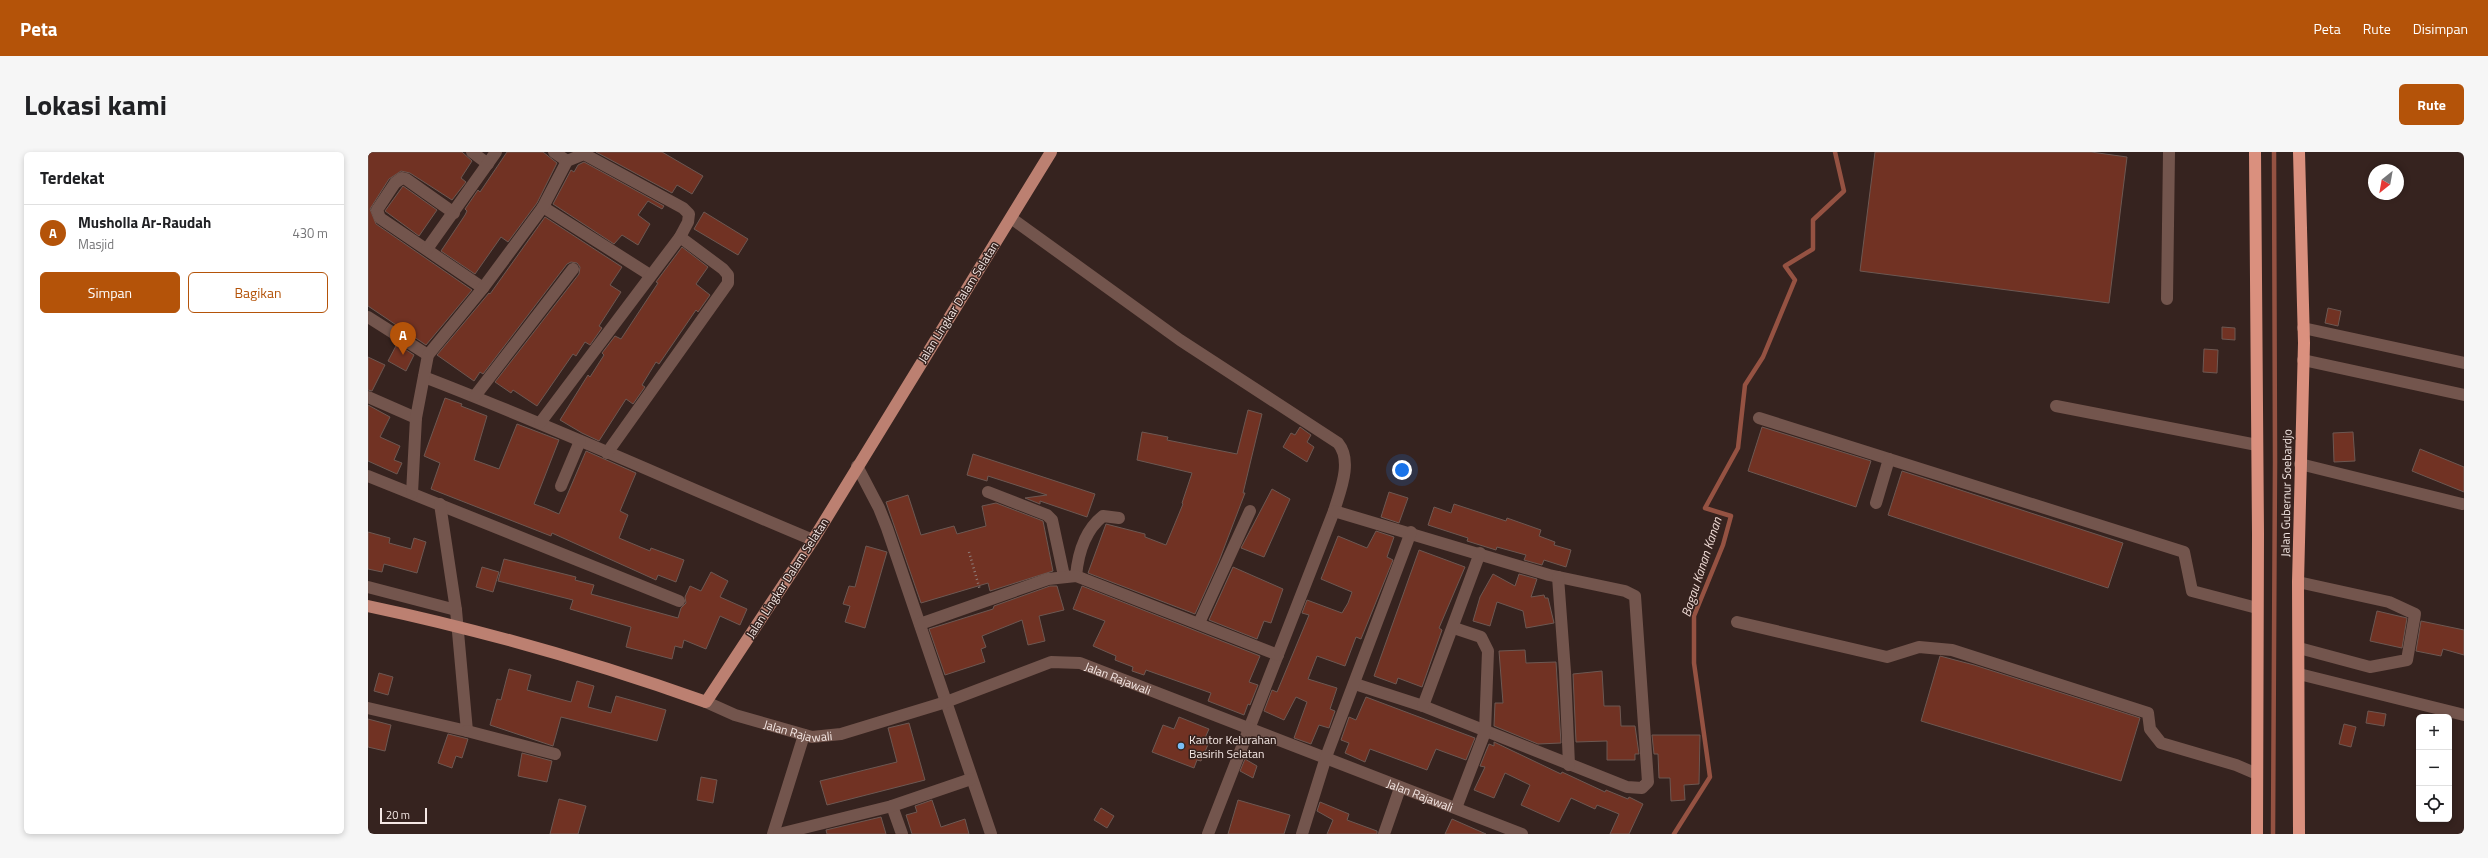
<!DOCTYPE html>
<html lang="id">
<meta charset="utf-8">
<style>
body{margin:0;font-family:"Titillium Web",sans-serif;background:#f6f6f6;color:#202124}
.controls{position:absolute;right:12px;bottom:12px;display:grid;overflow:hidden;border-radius:6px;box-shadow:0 2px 6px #0003}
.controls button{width:36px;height:36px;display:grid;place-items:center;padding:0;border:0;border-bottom:1px solid #e0e0e0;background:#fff;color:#202124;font:20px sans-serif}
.compass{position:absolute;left:2000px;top:12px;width:36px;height:36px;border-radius:50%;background:#fff;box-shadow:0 2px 6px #0003;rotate:211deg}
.scale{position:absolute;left:12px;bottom:10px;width:47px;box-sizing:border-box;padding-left:4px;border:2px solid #f5e8e5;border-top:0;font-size:11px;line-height:14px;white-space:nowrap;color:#f5e8e5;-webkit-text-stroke:3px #36231f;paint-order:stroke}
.you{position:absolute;left:1034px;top:318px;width:14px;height:14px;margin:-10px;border:3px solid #fff;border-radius:50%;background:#1a73e8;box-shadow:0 0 0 6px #1a73e833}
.badge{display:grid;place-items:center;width:26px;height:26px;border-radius:50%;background:#b45309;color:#fff;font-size:13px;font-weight:700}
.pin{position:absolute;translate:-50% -33px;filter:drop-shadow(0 1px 2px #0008)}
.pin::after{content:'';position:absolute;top:21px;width:14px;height:12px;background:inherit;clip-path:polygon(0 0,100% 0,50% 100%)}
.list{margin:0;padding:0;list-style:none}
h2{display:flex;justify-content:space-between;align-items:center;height:52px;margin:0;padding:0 16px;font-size:17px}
h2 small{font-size:13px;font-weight:400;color:#757577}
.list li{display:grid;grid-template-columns:26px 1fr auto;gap:12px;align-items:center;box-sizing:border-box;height:56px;padding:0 16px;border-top:1px solid #e0e0e0}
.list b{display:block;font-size:15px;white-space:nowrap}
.list p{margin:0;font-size:13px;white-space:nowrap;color:#757577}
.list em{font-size:13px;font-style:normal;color:#757577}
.actions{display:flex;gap:8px;padding:12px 16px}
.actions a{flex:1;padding:9px 0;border:1px solid #b45309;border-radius:6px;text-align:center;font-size:14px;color:#b45309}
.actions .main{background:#b45309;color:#fff}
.icon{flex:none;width:22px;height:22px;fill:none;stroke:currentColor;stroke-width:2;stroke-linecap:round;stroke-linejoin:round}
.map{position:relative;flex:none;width:2096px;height:682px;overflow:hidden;border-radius:6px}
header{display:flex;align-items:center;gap:24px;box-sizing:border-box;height:56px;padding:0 20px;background:#b45309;color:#fff}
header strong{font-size:19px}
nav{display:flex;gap:22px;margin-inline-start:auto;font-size:14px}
.intro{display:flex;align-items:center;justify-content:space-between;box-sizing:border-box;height:96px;padding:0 24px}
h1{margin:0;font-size:28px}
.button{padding:10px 18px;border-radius:6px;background:#b45309;color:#fff;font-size:14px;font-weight:700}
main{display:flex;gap:24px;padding:0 24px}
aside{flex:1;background:#fff;border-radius:6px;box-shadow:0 2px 6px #0003}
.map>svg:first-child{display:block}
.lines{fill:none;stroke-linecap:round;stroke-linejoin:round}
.stream{stroke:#955242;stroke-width:4.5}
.building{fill:#713223;stroke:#6d5852}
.path{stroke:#8f7e7b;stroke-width:2.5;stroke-dasharray:1 3;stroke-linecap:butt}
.minor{stroke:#73554d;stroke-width:12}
.major{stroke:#bc8071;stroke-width:12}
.highway{stroke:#da907e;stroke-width:12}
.poi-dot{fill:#79bff8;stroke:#36231f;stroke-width:1.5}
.labels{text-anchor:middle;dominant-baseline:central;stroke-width:3;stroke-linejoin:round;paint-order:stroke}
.street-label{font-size:12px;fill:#f5e8e5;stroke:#36231f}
.poi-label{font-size:12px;fill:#f5e8e5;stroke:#36231f;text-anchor:start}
.water-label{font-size:13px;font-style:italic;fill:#f0dbd6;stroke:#36231f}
</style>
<header>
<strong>Peta</strong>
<nav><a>Peta</a><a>Rute</a><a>Disimpan</a></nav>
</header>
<div class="intro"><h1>Lokasi kami</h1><a class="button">Rute</a></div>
<main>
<aside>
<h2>Terdekat<small></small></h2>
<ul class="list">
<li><span class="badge">A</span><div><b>Musholla Ar-Raudah</b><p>Masjid</p></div><em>430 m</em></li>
</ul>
<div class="actions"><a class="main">Simpan</a><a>Bagikan</a></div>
</aside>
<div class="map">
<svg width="2096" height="682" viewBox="0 0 2096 682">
<rect width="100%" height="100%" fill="#36231f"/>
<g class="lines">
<g class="stream">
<polyline points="1306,682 1342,625 1326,511 1326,464 1355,393 1363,364 1337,356 1370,296 1377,233 1395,205 1427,128 1417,114 1445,97 1445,68 1476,39 1467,0"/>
<polyline points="1905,682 1907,310 1906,0"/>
</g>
</g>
<g class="building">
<polygon points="0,0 94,0 104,9 93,26 98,30 84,48 42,21 33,19 21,27 2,57 8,72 104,138 58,193 0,154"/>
<polygon points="139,0 175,0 189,11 169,51 140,90 133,85 107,122 73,99 97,63 99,59 97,57 110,38 112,40"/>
<polygon points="228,0 294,0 335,24 324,42 309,33 304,41"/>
<polygon points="1507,0 1723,0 1759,5 1741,151 1492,119"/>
<polygon points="216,10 296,54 294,57 280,49 270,63 282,72 270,93 254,83 246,92 185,52 203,18 206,20 210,13"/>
<polygon points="35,34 69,58 51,84 17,59"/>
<polygon points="336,60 380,87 370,103 326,77"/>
<polygon points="177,65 254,115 242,133 253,140 231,174 234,176 222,193 217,190 208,204 205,202 169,254 145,238 143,241 127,230 211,122 212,115 209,111 203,110 199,112 115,222 112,220 106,229 69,203 121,141 122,142"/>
<polygon points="314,95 340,115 328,132 342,143 330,160 328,158 291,212 288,210 274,233 277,235 265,252 258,247 231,289 214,281 192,268 220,223 222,225 236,203 234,201 247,184 253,187 290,131 288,130"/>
<polygon points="1960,156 1973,159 1970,174 1957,171"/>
<polygon points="1854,175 1867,176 1867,188 1854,187"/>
<polygon points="29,192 46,203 38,219 20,209"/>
<polygon points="1836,197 1850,198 1849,221 1835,220"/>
<polygon points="0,205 17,213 4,239 0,238"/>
<polygon points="77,246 94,252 93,254 119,264 106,308 131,317 149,272 191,288 166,352 177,356 191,362 218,299 268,321 252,359 260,363 251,386 282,399 283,396 316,408 308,430 290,423 288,428 184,381 183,384 63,337 72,311 56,304"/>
<polygon points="0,253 22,265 12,285 32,294 26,308 34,311 29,322 0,309"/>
<polygon points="880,258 894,262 875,341 877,341 851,409 827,462 720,421 738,372 777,382 777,385 798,393 815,352 814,351 824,321 769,308 774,280 800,285 799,288 869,302"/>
<polygon points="932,275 943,283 939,290 946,295 939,310 915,295 923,281 927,283"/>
<polygon points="1394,275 1503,309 1488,355 1380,319"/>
<polygon points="1985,280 1987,309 1966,310 1965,281"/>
<polygon points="2052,297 2096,315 2096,340 2044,319"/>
<polygon points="605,302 727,342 719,365 672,349 672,352 657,346 679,343 620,324 619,329 599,323"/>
<polygon points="1534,319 1755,391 1740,436 1520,363"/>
<polygon points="904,337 922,347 896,405 873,396"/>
<polygon points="1021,340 1040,346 1031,371 1013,365"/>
<polygon points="540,343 553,383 586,374 589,382 618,374 614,354 628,351 675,369 685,419 622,439 620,431 553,451 518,350"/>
<polygon points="1086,352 1138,369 1139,366 1173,378 1171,384 1187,390 1186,393 1203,398 1198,415 1176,408 1174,413 1156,408 1158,403 1129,395 1128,398 1099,389 1100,386 1060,373 1066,355 1083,361"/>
<polygon points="1008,379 1026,385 1019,405 1025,408 993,487 988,485 977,514 949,504 940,527 969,536 962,557 967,559 961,576 951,573 943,592 926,586 939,550 928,545 916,568 896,559 904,538 909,540 941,463 934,461 939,448 974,461 980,451 984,440 953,427 970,384 999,396"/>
<polygon points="0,380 22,386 21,391 43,397 46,386 58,390 49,421 16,412 14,420 0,417"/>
<polygon points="498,394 519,400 497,476 477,470 482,454 475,452 481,434 487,435"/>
<polygon points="1051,398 1097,415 1071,476 1074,478 1054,535 1030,526 1028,532 1006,524"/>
<polygon points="136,407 208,425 207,428 226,433 223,442 310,466 313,456 318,451 317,445 322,434 333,439 343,420 360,429 352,445 379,457 372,473 352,464 338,497 316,488 314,496 307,494 304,507 258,495 263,475 202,457 205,448 130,429"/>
<polygon points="114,415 131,420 125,440 108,435"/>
<polygon points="865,415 915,437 903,471 896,469 889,487 841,468"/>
<polygon points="1125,422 1147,434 1151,422 1169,427 1163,445 1176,443 1177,446 1180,446 1186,471 1158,476 1155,459 1129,450 1122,474 1105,469 1112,445"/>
<polygon points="682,434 689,434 696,458 671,464 677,489 660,493 654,468 614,484 618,495 613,497 617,510 577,523 561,477 625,457 626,454"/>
<polygon points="714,434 892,504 881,530 890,533 882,553 880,552 876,563 840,549 843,541 778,518 776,523 764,519 765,515 747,508 748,504 725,494 737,469 705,457"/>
<polygon points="2009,459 2039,466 2034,496 2002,489"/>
<polygon points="2053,469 2096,478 2096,503 2075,497 2073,504 2048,499"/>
<polygon points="1157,498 1158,511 1188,510 1193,591 1170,592 1126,574 1127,551 1135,551 1131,499"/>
<polygon points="1572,504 1606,513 1772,566 1753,629 1553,569"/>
<polygon points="141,517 163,523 159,538 203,550 209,529 226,534 220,555 243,561 248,544 298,558 289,589 193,565 185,594 122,573 129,547 133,548"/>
<polygon points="1234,519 1236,554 1252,554 1253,574 1267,574 1271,602 1267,602 1267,608 1239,608 1239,589 1208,590 1205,522"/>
<polygon points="11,521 25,525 20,543 6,539"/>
<polygon points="998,545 1107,586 1098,608 1068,597 1059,618 1002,597 997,610 977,601 981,591 973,588 981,565 988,568"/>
<polygon points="2000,559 2018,562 2016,574 1998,571"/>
<polygon points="811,565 841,577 837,586 842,588 833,609 829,608 826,616 784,600 795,573 806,577"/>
<polygon points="0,567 23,573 17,599 0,595"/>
<polygon points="541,571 557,628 459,653 452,629 529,610 520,576"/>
<polygon points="1976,572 1988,575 1983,595 1971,592"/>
<polygon points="80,582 100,587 94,606 88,604 84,616 70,611"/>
<polygon points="1284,583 1332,583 1331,632 1316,633 1317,648 1303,649 1302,626 1291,626 1290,602 1286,602"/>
<polygon points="1126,590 1193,622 1194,620 1237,640 1238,638 1260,647 1261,645 1275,652 1261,682 1242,682 1251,662 1229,653 1227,657 1203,646 1191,670 1153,653 1162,633 1137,621 1126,646 1106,638 1117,615 1112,614 1121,592 1126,594"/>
<polygon points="154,601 184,609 179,630 150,624"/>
<polygon points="877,607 889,614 885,626 872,619"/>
<polygon points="333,625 349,628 345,651 329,648"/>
<polygon points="191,647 218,654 210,682 182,682"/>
<polygon points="564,648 573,675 597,667 601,682 544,682 538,663 549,660 547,654"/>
<polygon points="870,648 922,663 916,682 860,682"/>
<polygon points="952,650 981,662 979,668 1009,679 1009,682 959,682 965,668 949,659"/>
<polygon points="733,656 746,664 739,676 726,668"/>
<polygon points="513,665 518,682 459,682 458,678"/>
<polygon points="1084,667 1118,682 1077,682"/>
</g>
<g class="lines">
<polyline class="path" points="601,400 612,438"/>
<g class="minor">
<polyline points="104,0 120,12"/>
<polyline points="186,0 199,9"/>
<polyline points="175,55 282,123"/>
<polyline points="86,61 38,27 34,26 27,31 9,58 12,66 115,136"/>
<path d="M643 66 812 188 970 291C985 309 972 339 966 359L840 682"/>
<polyline points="59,97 128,0"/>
<polyline points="1799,147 1801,0"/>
<polyline points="0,165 60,203"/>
<polyline points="1935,176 2096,211"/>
<polyline points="1935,208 2096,243"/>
<path d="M56 225C187 275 315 334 445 388"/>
<polyline points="107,244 205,117"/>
<polyline points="0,245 48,266"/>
<polyline points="1688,254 1889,293"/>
<polyline points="1391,266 1816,400 1824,439 1889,456"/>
<polyline points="239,301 360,131 360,123 355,117 312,85"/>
<polyline points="1932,312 2094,352"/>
<polyline points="489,314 511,356 519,376 623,682"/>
<polyline points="0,324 311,449"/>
<polyline points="193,334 212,289"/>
<polyline points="620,340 679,363 684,368 696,424"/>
<polyline points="44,341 48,266 60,203 115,136 175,55 199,9 216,2 315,56 321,62 320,70 312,85 172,271"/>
<polyline points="1508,351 1521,307"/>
<polyline points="966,359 1181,423 1257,439 1267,444 1280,630 1274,636 1259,635 1055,554 987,532"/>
<path d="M708 424C710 402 716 379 735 364L751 366"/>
<polyline points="1190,425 1197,520 1201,613"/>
<polyline points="1930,430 2021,450 2047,462 2039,508 2002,515 1931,496"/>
<polyline points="0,435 88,458"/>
<polyline points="1369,470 1519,505 1551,495 1584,498 1780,561 1782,577 1793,591 1868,613 1889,622"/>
<polyline points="831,471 882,359"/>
<polyline points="552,472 680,427 708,424 910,503"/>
<polyline points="1086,476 1113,485 1120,499 1117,580 1088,656"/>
<polyline points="1931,522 2096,563"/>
<path id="s1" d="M338 550 367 563 444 585 473 582 578 550 683 510 712 511 1154 682"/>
<polyline points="1055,554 1112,401"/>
<polyline points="0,556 99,579 88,458 72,352"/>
<polyline points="99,579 187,602"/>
<polyline points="524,654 534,682"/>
<polyline points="405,682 436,583"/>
<polyline points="411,682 524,654 603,627"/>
<polyline points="934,682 958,605 1043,380"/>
<polyline points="1016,682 1032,636"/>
</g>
<path class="major" d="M0 454C114 478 228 511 338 550L445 388 683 0"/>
<g class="highway">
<polyline points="1887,0 1890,382 1889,682"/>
<polyline points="1931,682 1930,430 1936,191 1931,0"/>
</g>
</g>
<circle class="poi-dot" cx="813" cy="594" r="4"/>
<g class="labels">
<g class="street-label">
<text transform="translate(590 150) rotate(-58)">Jalan Lingkar Dalam Selatan</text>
<text transform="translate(1918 341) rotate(-89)">Jalan Gubernur Soebardjo</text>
<text transform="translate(419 426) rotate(-57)">Jalan Lingkar Dalam Selatan</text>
<text stroke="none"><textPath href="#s1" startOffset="433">Jalan Rajawali</textPath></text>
<text stroke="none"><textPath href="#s1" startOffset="97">Jalan Rajawali</textPath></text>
<text stroke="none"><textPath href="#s1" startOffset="757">Jalan Rajawali</textPath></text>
</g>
<g class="poi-label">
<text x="821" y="587">Kantor Kelurahan<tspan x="821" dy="14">Basirih Selatan</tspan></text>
</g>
<g class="water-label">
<text transform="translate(1333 415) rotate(-72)">Bagau Kanan Kanan</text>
</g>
</g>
</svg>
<div class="controls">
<button>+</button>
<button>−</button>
<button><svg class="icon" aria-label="locate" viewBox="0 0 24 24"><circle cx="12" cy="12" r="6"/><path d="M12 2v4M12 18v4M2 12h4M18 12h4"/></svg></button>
</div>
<svg class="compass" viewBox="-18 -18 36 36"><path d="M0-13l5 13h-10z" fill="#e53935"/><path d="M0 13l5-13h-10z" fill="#757577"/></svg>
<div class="scale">20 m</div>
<div class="you"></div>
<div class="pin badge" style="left:35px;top:203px">A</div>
</div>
</main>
